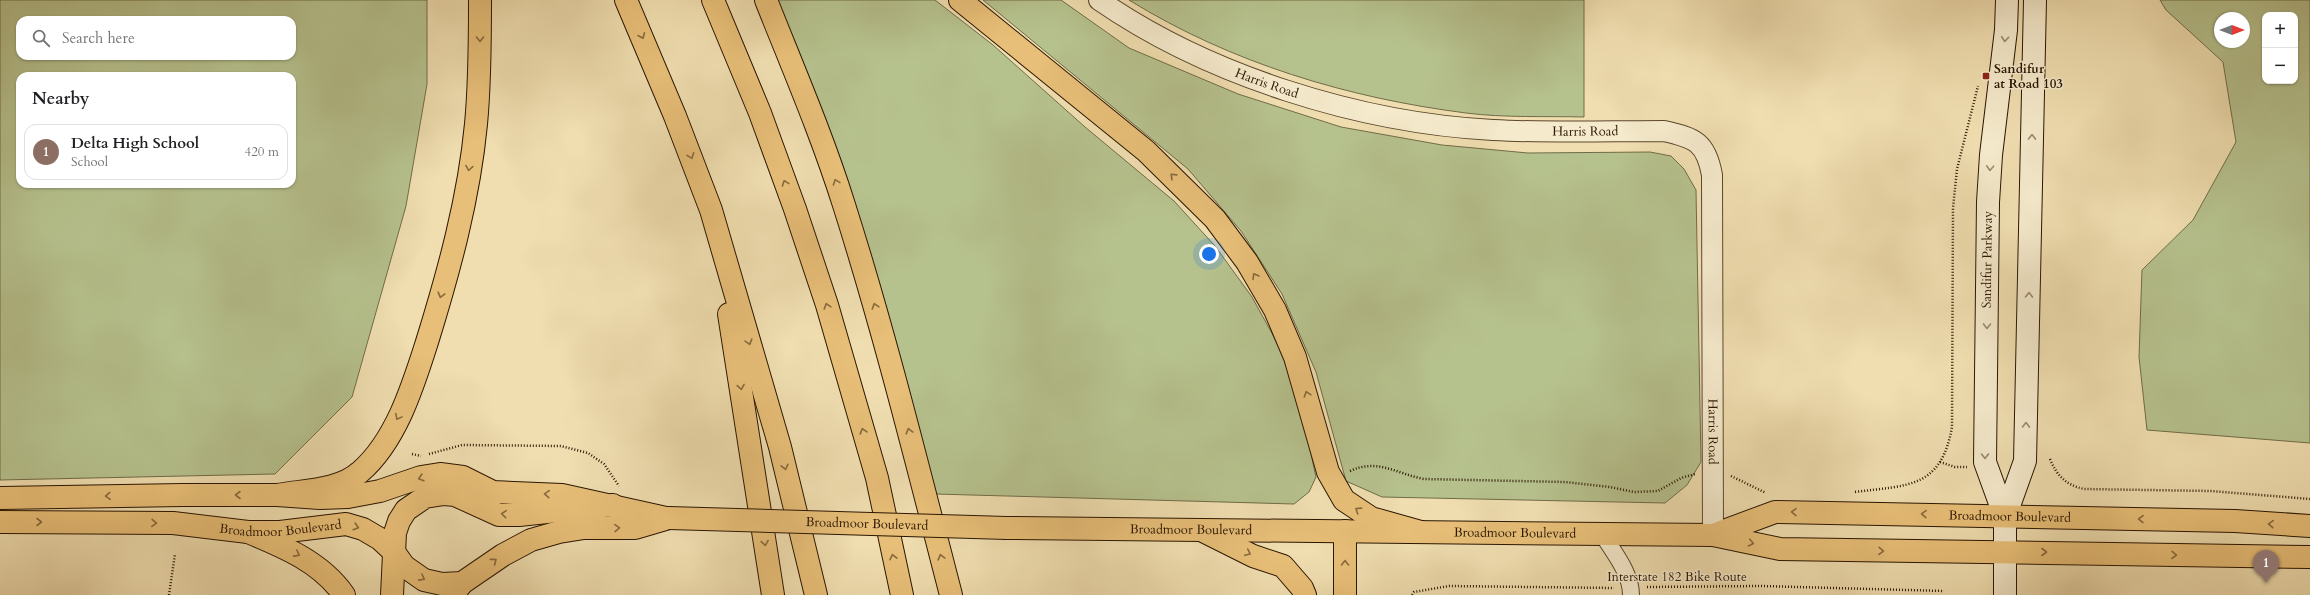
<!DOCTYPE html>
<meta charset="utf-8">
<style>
body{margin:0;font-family:Cardo,serif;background:#f6f6f6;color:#202124}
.controls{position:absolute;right:12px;top:12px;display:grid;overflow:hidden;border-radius:8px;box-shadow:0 1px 3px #0004}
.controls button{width:36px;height:36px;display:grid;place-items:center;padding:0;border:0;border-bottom:1px solid #e0e0e0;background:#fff;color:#202124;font:20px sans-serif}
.compass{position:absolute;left:2214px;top:12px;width:36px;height:36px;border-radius:50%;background:#fff;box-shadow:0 1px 3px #0004;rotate:90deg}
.you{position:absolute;left:1209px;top:254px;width:14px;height:14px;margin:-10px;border:3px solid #fff;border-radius:50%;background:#1a73e8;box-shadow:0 0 0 6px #1a73e833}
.badge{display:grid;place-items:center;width:26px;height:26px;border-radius:50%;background:#2563eb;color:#fff;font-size:13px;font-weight:700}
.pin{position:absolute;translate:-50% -33px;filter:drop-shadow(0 1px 2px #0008)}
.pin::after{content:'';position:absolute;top:21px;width:14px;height:12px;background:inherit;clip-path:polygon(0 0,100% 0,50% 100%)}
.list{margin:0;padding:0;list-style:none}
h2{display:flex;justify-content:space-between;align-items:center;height:52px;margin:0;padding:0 16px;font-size:17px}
h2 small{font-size:13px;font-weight:400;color:#757577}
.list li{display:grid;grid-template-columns:26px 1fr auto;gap:12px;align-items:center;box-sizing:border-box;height:56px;margin:0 8px 8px;padding:0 8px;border:1px solid #e0e0e0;border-radius:12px}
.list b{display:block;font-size:15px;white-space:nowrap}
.list p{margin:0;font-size:13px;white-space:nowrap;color:#757577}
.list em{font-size:13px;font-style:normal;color:#757577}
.icon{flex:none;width:22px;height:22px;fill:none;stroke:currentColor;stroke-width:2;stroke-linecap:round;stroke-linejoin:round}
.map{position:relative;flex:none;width:2310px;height:595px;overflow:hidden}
.search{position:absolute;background:#fff;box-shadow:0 1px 3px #0004;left:16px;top:16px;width:280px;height:44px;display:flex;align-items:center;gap:10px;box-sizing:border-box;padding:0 14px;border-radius:12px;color:#757577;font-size:15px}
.panel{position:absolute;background:#fff;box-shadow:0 1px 3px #0004;left:16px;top:72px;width:280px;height:116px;border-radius:12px}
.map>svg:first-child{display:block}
.green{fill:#b6c28e;stroke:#706c47;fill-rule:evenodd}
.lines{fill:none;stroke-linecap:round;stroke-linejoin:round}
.minor-casing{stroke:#5b472c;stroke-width:18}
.tertiary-casing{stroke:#5b472c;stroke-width:22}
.secondary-casing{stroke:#291500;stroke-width:24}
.primary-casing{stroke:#291500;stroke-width:24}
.motorway-casing{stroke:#291500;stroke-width:24}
.path{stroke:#291500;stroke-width:2.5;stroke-dasharray:1 2;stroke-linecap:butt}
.minor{stroke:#f5eacc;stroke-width:16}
.tertiary{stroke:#f5eacc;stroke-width:20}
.secondary{stroke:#f5eacc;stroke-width:22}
.primary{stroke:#e8bf78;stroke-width:22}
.motorway{stroke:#e8bf78;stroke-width:22}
.primary-bridge-casing{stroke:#291500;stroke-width:24;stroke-linecap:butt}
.primary-bridge{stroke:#e8bf78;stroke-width:22}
.oneway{stroke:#886a3c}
.oneway2{stroke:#998a70}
.poi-dot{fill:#8f2418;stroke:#f5eacc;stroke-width:1.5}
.labels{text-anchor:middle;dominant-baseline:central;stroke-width:3;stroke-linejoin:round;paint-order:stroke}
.poi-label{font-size:13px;font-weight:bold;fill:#291500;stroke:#f5eacc;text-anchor:start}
.street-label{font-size:13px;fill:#291500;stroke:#f5eacc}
</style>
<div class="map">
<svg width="2310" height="595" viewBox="0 0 2310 595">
<rect width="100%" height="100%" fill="#f0deb0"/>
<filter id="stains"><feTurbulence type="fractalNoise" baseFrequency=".005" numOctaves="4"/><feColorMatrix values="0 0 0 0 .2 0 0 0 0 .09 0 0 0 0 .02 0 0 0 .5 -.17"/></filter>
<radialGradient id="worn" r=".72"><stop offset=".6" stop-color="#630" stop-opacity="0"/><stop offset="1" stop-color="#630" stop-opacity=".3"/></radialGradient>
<g class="green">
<path d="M0 0H427V84L406 206 352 397 275 474 0 480ZM20 20H292V56H20ZM20 76H292V184H20Z"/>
<polygon points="771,0 935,0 993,45 1085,127 1174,201 1215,246 1252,297 1280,348 1302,412 1316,477 1309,492 1294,504 935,494"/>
<polygon points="983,0 1061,0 1129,48 1238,94 1341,127 1442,145 1528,153 1650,152 1671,156 1684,169 1696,190 1701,462 1687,485 1665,503 1382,497 1346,481 1316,372 1282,294 1241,231 1188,169"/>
<path d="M1129 0H1584V117C1546 116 1505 118 1466 113 1348 98 1231 63 1129 0Z"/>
<path d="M2160 0H2310V443L2147 430 2139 357 2142 270 2193 220 2236 142 2223 62 2166 10ZM2265 15H2295V81H2265ZM2220 18H2244V42H2220Z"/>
</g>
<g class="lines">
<g class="minor-casing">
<path id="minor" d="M1603 535C1614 553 1631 573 1631 595"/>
</g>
<g class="tertiary-casing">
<g id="tertiary">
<path id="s1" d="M1099 0C1209 76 1360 123 1493 130 1550 133 1607 131 1664 131 1695 138 1706 142 1712 175L1713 535"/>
</g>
</g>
<g class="secondary-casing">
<g id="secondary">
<path id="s2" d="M2005 517 1985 462 1988 202 1991 155 2006 30 2007 0"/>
<polyline points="2005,595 2005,517 2025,461 2035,0"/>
</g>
</g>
<g class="primary-casing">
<g id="primary">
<polyline points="0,498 183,495 277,495 320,498 348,497 380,491 421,477 440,474 463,477 493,492 562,495 666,518"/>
<path id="s3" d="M0 522 173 523 248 532H280L346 524 363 529 380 539 394 552 404 566 424 580 442 584 462 583 503 555 531 540 559 532 584 528H635L669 518"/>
<path id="s4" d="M1007 528 1713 535 1780 549 2310 557"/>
<path id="s5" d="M1713 535 1775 512 2235 521 2310 526"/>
</g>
</g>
<g class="motorway-casing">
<g id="motorway">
<polyline points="626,0 675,116 711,210 780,447 816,595"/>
<polyline points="713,0 760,113 795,209 827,305 877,478 902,595"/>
<path d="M766 0C793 68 822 135 844 205 885 334 917 464 951 595"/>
<polyline points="960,0 1146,151 1215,219 1247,262 1275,310 1295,357 1328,472 1344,500 1371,518 1421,532"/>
<polyline points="729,314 773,595"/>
<path d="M277 495C304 490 339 491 360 472 396 441 413 386 427 342 449 271 469 198 476 124 480 83 480 41 480 0"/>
<polyline points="1201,530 1253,556 1283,566 1302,588 1305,595"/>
<path d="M248 532C284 547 321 562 344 595"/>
<polyline points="392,595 395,533 399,521 406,510 425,497 444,494 455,495 499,515 519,515 613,505"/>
<polyline points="453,595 462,583"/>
<polyline points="1345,595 1345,531"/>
</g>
</g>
<g class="path">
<polyline points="412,454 421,456"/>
<polyline points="429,454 462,445 561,446 588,453 604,464 619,486"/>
<path d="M2050 459C2057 476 2066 485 2084 489L2211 491 2310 499"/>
<polyline points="1940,462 1955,467 1967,467"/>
<path d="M1350 471C1378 458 1397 474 1424 479L1565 482 1610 487 1634 492 1658 491 1681 478 1695 474"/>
<polyline points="1731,476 1766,493"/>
<path d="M1855 492C1908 485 1941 489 1952 427L1953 208 1957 169 1978 86"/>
<polyline points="1647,587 1761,586 1944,591"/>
<polyline points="169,595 175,554"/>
<polyline points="1412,595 1414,592 1449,586 1614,588"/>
</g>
<use href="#minor" class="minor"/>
<use href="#tertiary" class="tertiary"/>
<use href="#secondary" class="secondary"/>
<use href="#primary" class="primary"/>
<use href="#motorway" class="motorway"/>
<g class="primary-bridge-casing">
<g id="primary-bridge">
<path id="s6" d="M669 518 1007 528"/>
</g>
</g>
<use href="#primary-bridge" class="primary-bridge"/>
</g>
<defs><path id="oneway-chevron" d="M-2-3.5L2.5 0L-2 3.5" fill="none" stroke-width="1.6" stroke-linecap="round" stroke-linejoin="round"/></defs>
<g class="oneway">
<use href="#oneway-chevron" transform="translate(642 36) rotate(67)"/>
<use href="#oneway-chevron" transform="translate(480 39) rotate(90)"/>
<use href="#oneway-chevron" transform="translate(691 156) rotate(69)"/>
<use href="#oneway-chevron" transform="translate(469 168) rotate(99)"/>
<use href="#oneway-chevron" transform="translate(1173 176) rotate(-136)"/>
<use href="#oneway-chevron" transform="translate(836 182) rotate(-110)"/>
<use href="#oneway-chevron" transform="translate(785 183) rotate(-110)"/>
<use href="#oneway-chevron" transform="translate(1255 276) rotate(-120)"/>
<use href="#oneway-chevron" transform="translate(441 295) rotate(105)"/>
<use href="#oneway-chevron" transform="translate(827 306) rotate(-107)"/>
<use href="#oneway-chevron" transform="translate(875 306) rotate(-107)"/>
<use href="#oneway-chevron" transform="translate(749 342) rotate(74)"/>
<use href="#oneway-chevron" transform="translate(741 387) rotate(80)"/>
<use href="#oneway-chevron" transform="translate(1307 394) rotate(-108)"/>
<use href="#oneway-chevron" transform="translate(398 417) rotate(118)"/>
<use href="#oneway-chevron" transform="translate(863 431) rotate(-106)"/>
<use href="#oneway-chevron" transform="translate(909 431) rotate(-105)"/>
<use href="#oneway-chevron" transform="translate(785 467) rotate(76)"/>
<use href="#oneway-chevron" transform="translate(421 478) rotate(164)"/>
<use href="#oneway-chevron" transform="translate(547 494) rotate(-176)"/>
<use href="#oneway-chevron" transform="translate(238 495) rotate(180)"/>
<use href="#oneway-chevron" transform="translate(108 496) rotate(177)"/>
<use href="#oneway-chevron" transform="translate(1358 510) rotate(-147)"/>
<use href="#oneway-chevron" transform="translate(1794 512) rotate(-179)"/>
<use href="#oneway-chevron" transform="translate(504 514) rotate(-175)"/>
<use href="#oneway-chevron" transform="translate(1924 514) rotate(-179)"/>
<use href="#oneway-chevron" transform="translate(2141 519) rotate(-179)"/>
<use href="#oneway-chevron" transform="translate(39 522)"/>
<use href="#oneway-chevron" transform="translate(154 523) rotate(2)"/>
<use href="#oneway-chevron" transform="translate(2271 524) rotate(-176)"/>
<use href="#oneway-chevron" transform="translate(356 527) rotate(17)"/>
<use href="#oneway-chevron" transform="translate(617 528) rotate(-1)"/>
<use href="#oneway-chevron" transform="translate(765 543) rotate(81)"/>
<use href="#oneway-chevron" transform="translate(1751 543) rotate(12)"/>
<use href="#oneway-chevron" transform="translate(1881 551) rotate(1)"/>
<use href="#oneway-chevron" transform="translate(2044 552)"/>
<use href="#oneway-chevron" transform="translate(1248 553) rotate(25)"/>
<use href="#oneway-chevron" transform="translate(297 554) rotate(28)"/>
<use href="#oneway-chevron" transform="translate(2174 555) rotate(1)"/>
<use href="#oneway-chevron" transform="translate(893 557) rotate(-102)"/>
<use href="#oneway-chevron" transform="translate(941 557) rotate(-105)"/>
<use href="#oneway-chevron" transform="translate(494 561) rotate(-37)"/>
<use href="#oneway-chevron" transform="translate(1345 563) rotate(-90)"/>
<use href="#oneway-chevron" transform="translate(422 578) rotate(28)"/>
</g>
<g class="oneway2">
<use href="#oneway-chevron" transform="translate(2005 39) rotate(95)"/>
<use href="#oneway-chevron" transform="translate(2032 137) rotate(-89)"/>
<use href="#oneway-chevron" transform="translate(1990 168) rotate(93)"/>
<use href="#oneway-chevron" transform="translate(2029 295) rotate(-89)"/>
<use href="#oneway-chevron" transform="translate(1987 326) rotate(91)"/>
<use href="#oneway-chevron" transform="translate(2026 425) rotate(-89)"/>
<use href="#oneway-chevron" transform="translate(1985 456) rotate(89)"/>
</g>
<rect class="poi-dot" x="1982" y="72" width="8" height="8" rx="2"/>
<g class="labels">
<g class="poi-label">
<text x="1994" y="69">Sandifur<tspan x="1994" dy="15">at Road 103</tspan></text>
</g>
<g class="street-label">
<text stroke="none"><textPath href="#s1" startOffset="188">Harris Road</textPath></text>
<text stroke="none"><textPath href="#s1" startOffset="512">Harris Road</textPath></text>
<text stroke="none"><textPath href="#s2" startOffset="261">Sandifur Parkway</textPath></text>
<text stroke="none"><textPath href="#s1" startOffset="919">Harris Road</textPath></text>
<text stroke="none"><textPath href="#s5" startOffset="301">Broadmoor Boulevard</textPath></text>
<text stroke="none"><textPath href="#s6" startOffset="198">Broadmoor Boulevard</textPath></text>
<text stroke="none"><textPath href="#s3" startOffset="281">Broadmoor Boulevard</textPath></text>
<text stroke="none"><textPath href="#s4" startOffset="184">Broadmoor Boulevard</textPath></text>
<text stroke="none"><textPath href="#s4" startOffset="508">Broadmoor Boulevard</textPath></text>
<text x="1677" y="577">Interstate 182 Bike Route</text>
</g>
</g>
<rect width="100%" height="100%" filter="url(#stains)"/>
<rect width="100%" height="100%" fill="url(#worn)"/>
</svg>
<div class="controls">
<button>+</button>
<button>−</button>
</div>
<svg class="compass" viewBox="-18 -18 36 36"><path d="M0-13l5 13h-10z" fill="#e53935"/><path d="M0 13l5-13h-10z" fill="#757577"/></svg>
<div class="you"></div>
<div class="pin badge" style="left:2266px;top:583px;background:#8d6e63">1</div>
<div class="search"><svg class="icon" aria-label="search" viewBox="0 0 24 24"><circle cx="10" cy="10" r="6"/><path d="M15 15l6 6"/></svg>Search here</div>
<section class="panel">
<h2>Nearby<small></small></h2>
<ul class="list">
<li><span class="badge" style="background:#8d6e63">1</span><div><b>Delta High School</b><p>School</p></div><em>420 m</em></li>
</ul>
</section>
</div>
